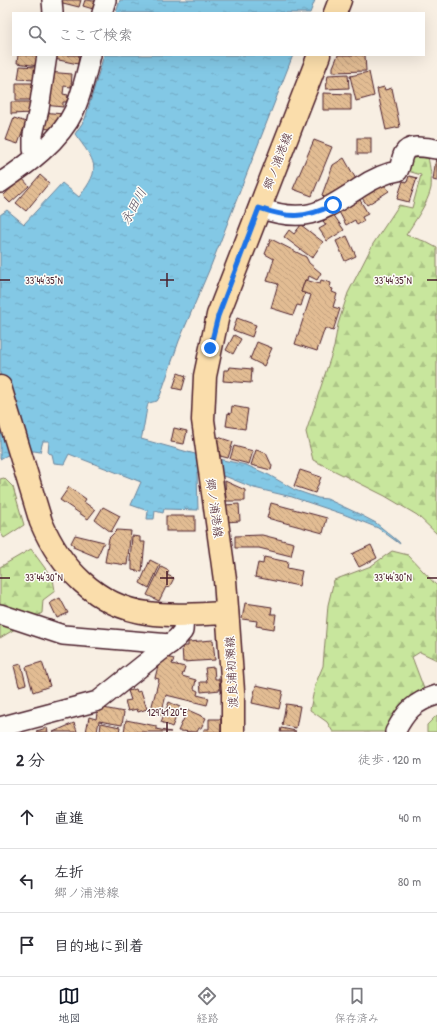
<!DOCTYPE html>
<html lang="ja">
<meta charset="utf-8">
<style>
body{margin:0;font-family:"Patrick Hand","Klee One",sans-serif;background:#f2f2f3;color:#2b2b33}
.stop{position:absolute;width:12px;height:12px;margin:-9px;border:3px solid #1a73e8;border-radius:50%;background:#fff}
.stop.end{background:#1a73e8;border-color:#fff;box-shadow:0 1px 4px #0008}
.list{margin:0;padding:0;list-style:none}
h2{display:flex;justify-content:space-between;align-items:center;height:52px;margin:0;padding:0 16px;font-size:17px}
h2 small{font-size:13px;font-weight:400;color:#7c7c81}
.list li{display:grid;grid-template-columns:26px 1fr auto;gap:12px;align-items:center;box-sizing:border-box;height:64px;padding:0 16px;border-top:1px solid #e1e1e2}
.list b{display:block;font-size:15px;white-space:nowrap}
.list p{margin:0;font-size:13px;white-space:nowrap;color:#7c7c81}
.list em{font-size:13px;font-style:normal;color:#7c7c81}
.icon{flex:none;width:22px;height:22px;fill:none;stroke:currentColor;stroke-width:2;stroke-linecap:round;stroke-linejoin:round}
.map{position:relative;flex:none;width:437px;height:732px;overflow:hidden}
.search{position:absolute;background:#fff;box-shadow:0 4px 16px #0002;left:12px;right:12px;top:12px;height:44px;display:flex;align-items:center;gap:10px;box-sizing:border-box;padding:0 14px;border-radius:0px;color:#7c7c81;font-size:15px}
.sheet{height:244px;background:#fff}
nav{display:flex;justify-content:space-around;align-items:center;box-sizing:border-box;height:56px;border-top:1px solid #e1e1e2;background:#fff;font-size:11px;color:#7c7c81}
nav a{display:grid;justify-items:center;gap:2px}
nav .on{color:#111827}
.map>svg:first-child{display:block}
.forest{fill:url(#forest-firs);stroke:#898264}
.water{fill:url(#water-ripples);stroke:#6c849b}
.building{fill:url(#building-back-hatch);stroke:#4a1f2b}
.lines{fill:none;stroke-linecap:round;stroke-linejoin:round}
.minor-casing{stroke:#4a1f2b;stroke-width:22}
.major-casing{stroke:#4a1f2b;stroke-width:25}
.minor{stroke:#fdfcf7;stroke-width:19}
.major{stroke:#faddab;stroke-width:22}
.route{stroke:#1a73e8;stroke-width:5}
.ticks{fill:none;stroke:#4a1f2b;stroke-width:1.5}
.labels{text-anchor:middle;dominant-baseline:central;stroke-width:3;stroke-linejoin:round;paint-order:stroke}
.street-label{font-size:12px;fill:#4a1f2b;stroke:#fdfcf7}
.water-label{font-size:13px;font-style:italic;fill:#5b5263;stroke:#fdfcf7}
.ticks-label{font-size:10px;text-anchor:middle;fill:#4a1f2b;stroke:#fdfcf7;stroke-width:3;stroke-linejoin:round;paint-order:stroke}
</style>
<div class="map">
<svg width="437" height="732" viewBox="0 0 437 732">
<defs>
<pattern id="forest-firs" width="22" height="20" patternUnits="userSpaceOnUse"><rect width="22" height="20" fill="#c8e69d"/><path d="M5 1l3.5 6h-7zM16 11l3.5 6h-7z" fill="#adc587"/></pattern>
<pattern id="water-ripples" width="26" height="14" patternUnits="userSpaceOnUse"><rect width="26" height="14" fill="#83c8e5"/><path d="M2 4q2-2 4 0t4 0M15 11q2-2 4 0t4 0" fill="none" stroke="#73abc5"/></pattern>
<pattern id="building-back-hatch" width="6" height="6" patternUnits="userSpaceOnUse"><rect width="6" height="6" fill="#e2bc93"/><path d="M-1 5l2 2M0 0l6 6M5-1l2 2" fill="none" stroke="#c3a17f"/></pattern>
</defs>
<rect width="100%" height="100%" fill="#f8efe3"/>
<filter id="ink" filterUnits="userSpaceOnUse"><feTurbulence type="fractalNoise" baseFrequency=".025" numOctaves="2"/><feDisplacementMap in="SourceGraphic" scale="8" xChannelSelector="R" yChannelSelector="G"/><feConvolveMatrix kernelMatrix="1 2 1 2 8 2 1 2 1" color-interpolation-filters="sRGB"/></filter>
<g filter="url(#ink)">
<g class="forest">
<path d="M415 156 428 157C430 167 432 178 431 188 428 203 414 222 406 235L424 241 437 248V534L417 515 385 496 313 460 306 432 334 347 338 324 348 293 373 244 399 205 412 208 421 175 408 171 409 160Z"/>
<polygon points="4,478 13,487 24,525 4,538 0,532 0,479"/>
<polygon points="31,549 53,579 55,591 43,600 42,613 0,638 0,567"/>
<path d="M392 551 408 555 437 586V660L420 652 412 657 426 694C402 703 396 706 388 732H333L327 722 310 710 315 685 323 666 328 605 334 580 371 566Z"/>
<polygon points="437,715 437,732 427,732 427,725"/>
</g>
<g class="water">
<polygon points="120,0 315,0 310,13 116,13"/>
<path d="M104 55H293L210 268 179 341 160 396 157 401C154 402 150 402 148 404 147 405 143 434 141 439L195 454 246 465 269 475 295 490 318 498 327 499 357 513 376 523 399 542 400 544 378 528 343 514 292 497 254 488 227 477 197 472 198 510 164 509 163 513 155 511 154 519H147L148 511 131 505 141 482 69 454 64 464 54 463 52 454 48 453 49 441H43L40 452C27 449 11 452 0 459V215L7 210 24 224 62 183 79 197C103 167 95 162 75 134L85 119Z"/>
</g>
<g class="building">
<polygon points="60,0 81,0 79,7 59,2"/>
<polygon points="85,0 95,1 93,9 83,6"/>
<polygon points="18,55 40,55 38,66 17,63"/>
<polygon points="55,55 79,55 78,64 54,59"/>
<polygon points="338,55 365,55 366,71 333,72 333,67"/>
<polygon points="20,66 36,67 34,80 18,79"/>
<polygon points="47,72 72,74 71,87 64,86 63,94 68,95 67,102 63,102 63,107 44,105"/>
<polygon points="369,72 374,96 356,101 350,76"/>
<polygon points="348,74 349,88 326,89 328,75"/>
<polygon points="16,83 33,83 34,100 16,100"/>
<polygon points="384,87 385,90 392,88 400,127 386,130 377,89"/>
<polygon points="323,93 351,94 351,110 323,110"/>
<polygon points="11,102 32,102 32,113 11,114"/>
<polygon points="42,112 63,114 51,129 39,128"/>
<polygon points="14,118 26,122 18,144 6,140"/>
<rect x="357" y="138" width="14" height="16"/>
<polygon points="314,140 332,147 312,196 293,189"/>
<polygon points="344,158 357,181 328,201 322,195 333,165"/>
<polygon points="436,158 437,158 437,181 433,180"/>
<polygon points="40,175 49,183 26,211 16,203"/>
<polygon points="409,176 417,178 409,202 397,199 403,181 407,182"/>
<polygon points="22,178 29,186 10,203 3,196"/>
<polygon points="382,181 389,191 367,205 360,195"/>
<polygon points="360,200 368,214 362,217 364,221 357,225 355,220 346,225 337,208 345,204 347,207"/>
<polygon points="333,214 344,230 327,241 319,229 326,225 323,221"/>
<polygon points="301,225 323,242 312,258 284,237 289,230 294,234"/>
<polygon points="347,236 356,256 345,261 336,241"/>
<polygon points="271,239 306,257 309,263 321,273 317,280 309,276 308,280 305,280 301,292 305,293 301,306 297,305 293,315 271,308 278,284 267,281 274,259 265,254"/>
<polygon points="305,280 320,284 321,280 331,283 330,288 333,289 332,292 337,294 333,307 340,309 333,331 325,328 317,351 295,344 311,295 301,292"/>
<polygon points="237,318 256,325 252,337 233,330"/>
<polygon points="234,335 241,339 233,354 226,350"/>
<polygon points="257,342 272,348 264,366 250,359"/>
<polygon points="230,367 252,369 251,383 223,381 224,370 229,370"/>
<polygon points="178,373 186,376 182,390 173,388"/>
<polygon points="232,406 248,409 245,429 226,426 228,413 231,414"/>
<polygon points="174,428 187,431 184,444 171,442"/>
<polygon points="218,437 233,442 228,458 220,456 217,444"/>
<polygon points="234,446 253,451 249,464 230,459"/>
<polygon points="256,450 266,453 272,466 271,470 251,465"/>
<polygon points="300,470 321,477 315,493 294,486"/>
<polygon points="225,481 245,490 245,501 226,501"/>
<polygon points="69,487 86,499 84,502 95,510 88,519 60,500"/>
<polygon points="271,503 327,518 323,533 267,518"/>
<polygon points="239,504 240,521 226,522 225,505"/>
<polygon points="103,507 120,516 111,532 95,520"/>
<rect x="166" y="516" width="29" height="15"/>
<polygon points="117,530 131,531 127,565 105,562 109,538"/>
<polygon points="75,535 104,542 97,557 73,547 74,545 71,543"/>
<polygon points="262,535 294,543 291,556 259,548 235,548 235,536"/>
<polygon points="132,536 140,537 140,542 145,542 142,572 132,570 132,561 130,561"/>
<polygon points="371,545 377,558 359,567 352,554"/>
<polygon points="264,557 288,562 287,568 302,571 299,586 255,577 258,563 263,564"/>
<polygon points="150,560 160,565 149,588 140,583"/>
<polygon points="161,567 169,571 167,575 174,578 169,588 166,587 159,601 147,595"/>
<polygon points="60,598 68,613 57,618 50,603"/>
<polygon points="245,603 272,607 271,614 276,614 274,629 256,626 257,621 242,619"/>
<polygon points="213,640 215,660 183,662 182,646 188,646 188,642"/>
<polygon points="166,657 174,659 172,664 185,667 182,676 196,680 194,689 198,691 197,695 209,698 207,705 166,695 161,715 150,713 159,679 155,678 159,662"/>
<polygon points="42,662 50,686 33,692 26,667"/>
<polygon points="21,664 26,684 19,686 14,666"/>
<polygon points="214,667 215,679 219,679 220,690 201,692 200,682 207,682 205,668"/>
<polygon points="256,685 283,691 279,709 252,703"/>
<polygon points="136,689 137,692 141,691 147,709 138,712 137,709 128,711 125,701 131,700 128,691"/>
<polygon points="169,702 180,707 172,727 161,722"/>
<polygon points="286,704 300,706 296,728 282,725"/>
<polygon points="98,707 124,712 122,725 99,721 97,732 86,732 89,717 96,719"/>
<polygon points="188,710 206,718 201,728 199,728 197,732 178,731"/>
<polygon points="209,719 221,719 221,732 204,732 204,729 209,729"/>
<polygon points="126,720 156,726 156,729 171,732 124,732"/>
<polygon points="74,723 77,731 74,732 53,732"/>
<polygon points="101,723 120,727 119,732 100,732"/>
<polygon points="47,728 48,732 37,732 36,731"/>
<polygon points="281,728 296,731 295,732 280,732"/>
</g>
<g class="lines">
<g class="minor-casing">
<g id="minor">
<polyline points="52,0 53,13"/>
<polyline points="102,13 106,0"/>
<polyline points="38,153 33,149 33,135 39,109 47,55"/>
<path d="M0 183C27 165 60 141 74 111 82 94 86 73 91 55"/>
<path d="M259 208C305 224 320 213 359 188 371 180 384 173 398 171 401 166 401 158 404 153 409 143 428 148 437 149"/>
<polyline points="0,614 63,635 170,644"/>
<polyline points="0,727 98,701 177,638 183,631 184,615"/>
<path d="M395 732C406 711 414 702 437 695"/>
</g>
</g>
<g class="major-casing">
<g id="major">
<polyline points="335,13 340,0"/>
<path d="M0 387 41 522C60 567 96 606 147 613 174 617 201 614 227 613"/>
<polyline points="233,732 233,691 225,580 203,420 205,376 218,315 319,55"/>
</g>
</g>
<use href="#minor" class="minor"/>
<use href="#major" class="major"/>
</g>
</g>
<g class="lines" filter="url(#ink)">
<path class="route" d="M210 348 218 316 259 208C288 218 304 219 333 205"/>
</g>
<path class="ticks" d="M167 273V287M0 280H10M160 280H174M427 280H437M167 571V585M0 578H10M160 578H174M427 578H437M167 722V732"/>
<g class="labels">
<g class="street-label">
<text transform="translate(277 161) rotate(-69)">郷ノ浦港線</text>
<text transform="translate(215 508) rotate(82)">郷ノ浦港線</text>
<text transform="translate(231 672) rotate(-93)">渡良浦初瀬線</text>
</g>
<g class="water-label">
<text transform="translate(133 206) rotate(-61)">永田川</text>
</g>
</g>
<g class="ticks-label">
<text x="44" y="284">33°44'35"N</text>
<text x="393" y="284">33°44'35"N</text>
<text x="44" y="581">33°44'30"N</text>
<text x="393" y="581">33°44'30"N</text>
<text x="167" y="716">129°41'20"E</text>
</g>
</svg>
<div class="stop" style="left:333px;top:205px"></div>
<div class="stop end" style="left:210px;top:348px"></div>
<div class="search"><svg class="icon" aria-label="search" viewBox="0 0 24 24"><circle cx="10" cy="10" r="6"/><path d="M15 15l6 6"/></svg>ここで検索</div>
</div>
<section class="sheet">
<h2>2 分<small>徒歩 · 120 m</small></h2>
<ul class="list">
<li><svg class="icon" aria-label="ahead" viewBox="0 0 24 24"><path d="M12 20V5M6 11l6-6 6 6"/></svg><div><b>直進</b></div><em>40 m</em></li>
<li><svg class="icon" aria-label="left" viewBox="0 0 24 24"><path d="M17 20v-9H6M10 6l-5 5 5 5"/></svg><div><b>左折</b><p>郷ノ浦港線</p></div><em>80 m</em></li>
<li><svg class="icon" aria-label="arrive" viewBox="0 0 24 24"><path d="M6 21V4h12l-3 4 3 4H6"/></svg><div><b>目的地に到着</b></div></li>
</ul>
</section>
<nav>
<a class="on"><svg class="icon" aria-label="map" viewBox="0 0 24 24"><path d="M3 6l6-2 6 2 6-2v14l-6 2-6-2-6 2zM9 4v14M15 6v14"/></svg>地図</a>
<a><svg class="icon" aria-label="directions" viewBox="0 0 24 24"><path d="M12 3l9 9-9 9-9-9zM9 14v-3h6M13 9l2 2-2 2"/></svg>経路</a>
<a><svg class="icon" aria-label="saved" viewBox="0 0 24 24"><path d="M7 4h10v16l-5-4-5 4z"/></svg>保存済み</a>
</nav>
